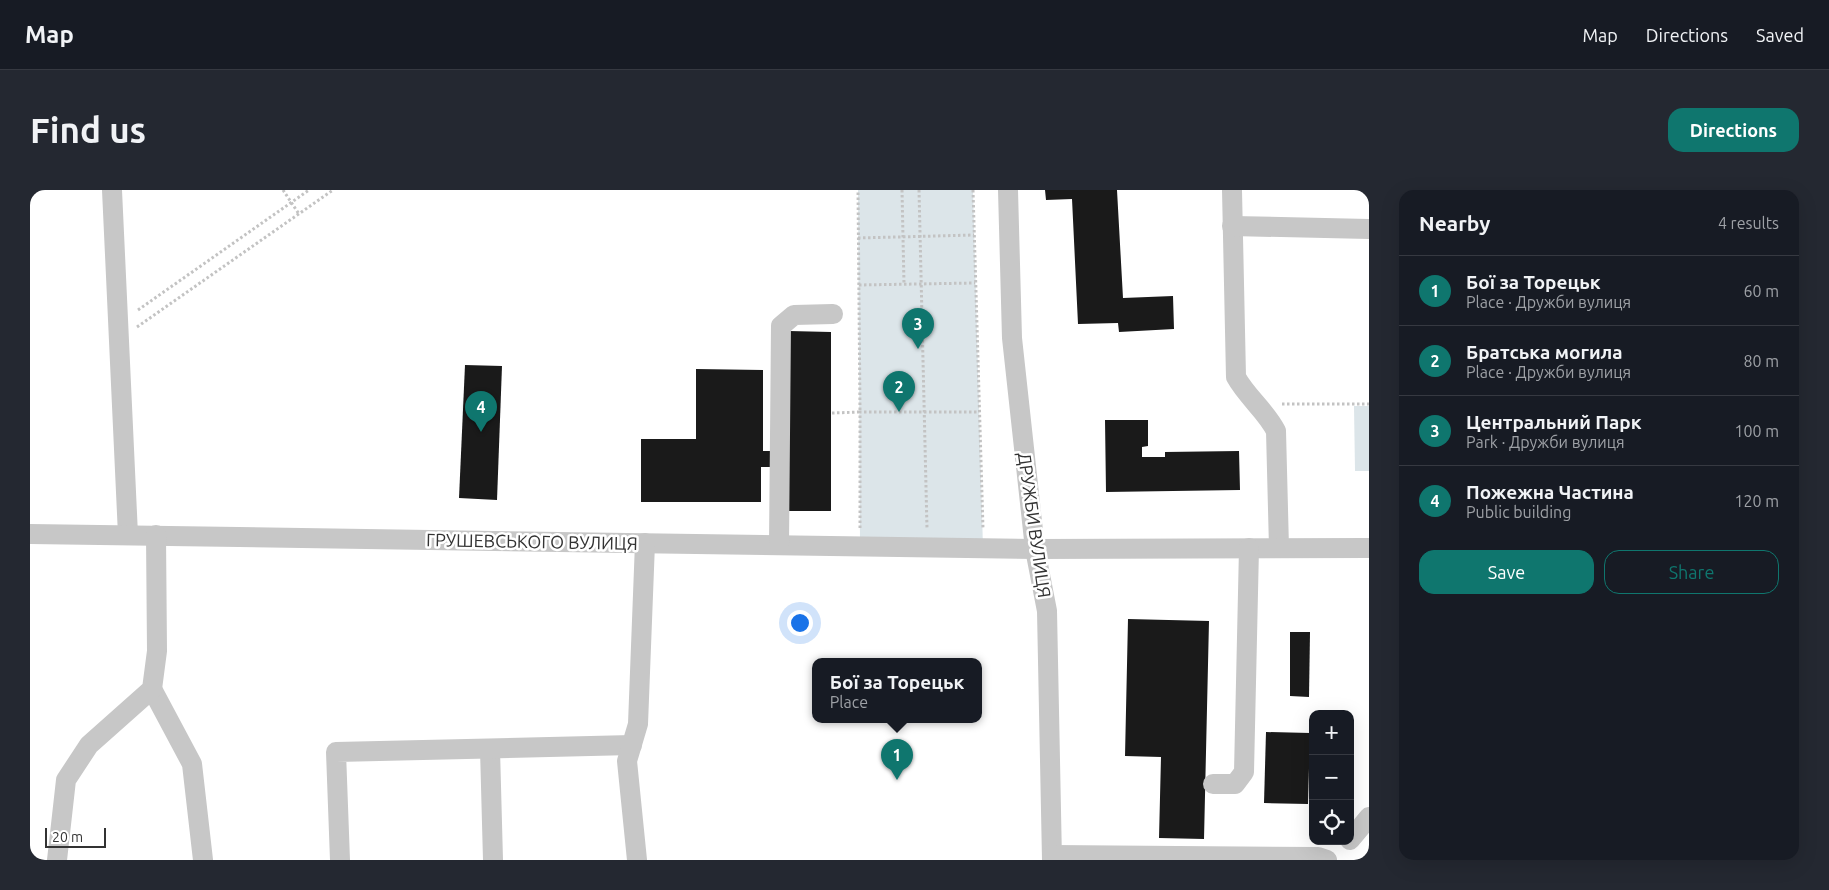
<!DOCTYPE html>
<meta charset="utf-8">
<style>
body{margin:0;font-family:Ubuntu,sans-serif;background:#242831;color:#f1f3f6}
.controls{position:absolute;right:15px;bottom:15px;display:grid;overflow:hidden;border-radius:10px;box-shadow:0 5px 20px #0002}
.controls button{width:45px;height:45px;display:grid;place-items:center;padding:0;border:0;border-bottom:1px solid #363941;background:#171b24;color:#f1f3f6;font:25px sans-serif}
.scale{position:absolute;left:15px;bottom:12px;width:61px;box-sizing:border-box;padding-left:5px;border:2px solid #333;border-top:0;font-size:14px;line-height:18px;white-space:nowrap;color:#333;-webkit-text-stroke:4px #fff;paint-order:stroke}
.you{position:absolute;left:769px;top:432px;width:18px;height:18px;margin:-12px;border:4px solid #fff;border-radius:50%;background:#1a73e8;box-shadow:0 0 0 8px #1a73e833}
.badge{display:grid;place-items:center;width:32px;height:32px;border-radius:50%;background:#0f766e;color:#fff;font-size:16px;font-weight:700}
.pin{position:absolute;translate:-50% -41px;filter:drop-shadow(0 1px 2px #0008)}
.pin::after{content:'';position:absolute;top:26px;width:18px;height:15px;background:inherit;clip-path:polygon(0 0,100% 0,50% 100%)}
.popup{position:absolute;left:782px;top:468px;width:170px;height:65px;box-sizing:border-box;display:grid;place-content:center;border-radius:10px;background:#171b24;filter:drop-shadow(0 1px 4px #0005);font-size:16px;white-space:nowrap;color:#9ea1a6}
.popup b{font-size:19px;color:#f1f3f6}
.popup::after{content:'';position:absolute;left:50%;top:100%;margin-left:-10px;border:10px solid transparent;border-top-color:#171b24}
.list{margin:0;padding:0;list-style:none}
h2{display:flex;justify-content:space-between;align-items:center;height:65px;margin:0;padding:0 20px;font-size:21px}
h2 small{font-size:16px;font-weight:400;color:#9ea1a6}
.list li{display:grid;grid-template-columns:32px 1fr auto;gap:15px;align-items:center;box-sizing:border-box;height:70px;padding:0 20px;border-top:1px solid #363941}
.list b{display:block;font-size:19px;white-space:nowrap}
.list p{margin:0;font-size:16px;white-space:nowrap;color:#9ea1a6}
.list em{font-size:16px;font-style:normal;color:#9ea1a6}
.actions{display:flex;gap:10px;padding:15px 20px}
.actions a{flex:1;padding:11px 0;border:1px solid #0f766e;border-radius:15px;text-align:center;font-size:18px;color:#0f766e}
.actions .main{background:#0f766e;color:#fff}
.icon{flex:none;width:28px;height:28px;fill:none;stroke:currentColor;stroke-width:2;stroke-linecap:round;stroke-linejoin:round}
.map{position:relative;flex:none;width:1339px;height:670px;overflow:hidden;border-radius:15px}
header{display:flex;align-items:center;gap:30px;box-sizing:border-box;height:70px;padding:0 25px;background:#171b24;border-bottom:1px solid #363941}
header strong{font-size:24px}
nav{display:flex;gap:28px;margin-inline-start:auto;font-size:18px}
.intro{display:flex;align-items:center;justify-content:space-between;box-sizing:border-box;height:120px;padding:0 30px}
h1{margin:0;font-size:35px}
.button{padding:12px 22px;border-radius:15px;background:#0f766e;color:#fff;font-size:18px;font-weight:700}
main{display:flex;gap:30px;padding:0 30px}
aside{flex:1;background:#171b24;border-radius:15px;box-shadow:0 5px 20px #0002}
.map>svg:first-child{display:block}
.green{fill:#dce5e9}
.building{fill:#1a1a1a}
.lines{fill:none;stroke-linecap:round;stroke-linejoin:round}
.path{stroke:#c3c3c3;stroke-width:3;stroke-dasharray:2.5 2.5;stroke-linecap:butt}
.minor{stroke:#c7c7c7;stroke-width:20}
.labels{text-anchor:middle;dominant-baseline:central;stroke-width:5;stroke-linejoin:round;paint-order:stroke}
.street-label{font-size:18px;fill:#333;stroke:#fff}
</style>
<header>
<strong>Map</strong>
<nav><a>Map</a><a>Directions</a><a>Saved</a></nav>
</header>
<div class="intro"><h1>Find us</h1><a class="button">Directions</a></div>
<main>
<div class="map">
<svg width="1339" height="670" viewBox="0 0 1339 670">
<rect width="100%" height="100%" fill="#fff"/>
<g class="green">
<polygon points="828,0 943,0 953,358 830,356"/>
<polygon points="1324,216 1339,216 1339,281 1325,281"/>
</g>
<g class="building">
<polygon points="1015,0 1087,0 1093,108 1143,106 1144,139 1089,142 1088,133 1048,134 1042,9 1016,10"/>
<polygon points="759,141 801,142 801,321 759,321 759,277 731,277 731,312 611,312 611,249 666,249 666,179 733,180 733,261 759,261"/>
<polygon points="435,175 472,176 467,310 429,308"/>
<polygon points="1075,230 1118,230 1118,256 1112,257 1112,267 1135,267 1135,262 1209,261 1210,300 1076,302"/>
<polygon points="1098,429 1179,431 1174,649 1129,648 1131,567 1095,566"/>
<polygon points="1260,442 1280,442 1279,507 1260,506"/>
<polygon points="1236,542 1280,543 1278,614 1234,613"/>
</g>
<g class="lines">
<g class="path">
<polyline points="253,0 269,24"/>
<polyline points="872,0 874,94"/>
<polyline points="889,0 897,339"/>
<polyline points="943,0 953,339"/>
<polyline points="828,48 944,45"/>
<polyline points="829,95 945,93"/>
<polyline points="108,120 279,0"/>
<polyline points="107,137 303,0"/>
<polyline points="1252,214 1339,214"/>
<polyline points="802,223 830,222 828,0"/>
<polyline points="830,338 830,222 949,222"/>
</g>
<g class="minor">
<polyline points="82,0 98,345"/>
<polyline points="978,0 982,148 1005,359 1017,421 1022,670"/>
<path d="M1202 0 1206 187C1217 207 1236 221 1246 241L1249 358"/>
<polyline points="1202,36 1339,39"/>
<polyline points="0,344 1005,359 1339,358"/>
<polyline points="749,355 751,136 764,125 803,124"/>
<polyline points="122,499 162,574 173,670"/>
<polyline points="460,559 463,670"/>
<polyline points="1183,594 1205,594 1214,582 1219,358"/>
<polyline points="1320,650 1339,627"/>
<polyline points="1022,665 1288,667 1297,670"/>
<polyline points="27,670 36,590 59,555 122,499 127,461 126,345"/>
<polyline points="310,670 306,562 602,555"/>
<polyline points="607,670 597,571 608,534 615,353"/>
</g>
</g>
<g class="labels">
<g class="street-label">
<text transform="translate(1005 335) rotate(82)">ДРУЖБИ ВУЛИЦЯ</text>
<text transform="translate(502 351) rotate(1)">ГРУШЕВСЬКОГО ВУЛИЦЯ</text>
</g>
</g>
</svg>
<div class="controls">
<button>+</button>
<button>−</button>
<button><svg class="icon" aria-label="locate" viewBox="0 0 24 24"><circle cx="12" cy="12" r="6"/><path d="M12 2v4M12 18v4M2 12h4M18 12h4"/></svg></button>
</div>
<div class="scale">20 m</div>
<div class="you"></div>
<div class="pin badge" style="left:867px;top:590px">1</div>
<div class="popup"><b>Бої за Торецьк</b>Place</div>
<div class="pin badge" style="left:869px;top:222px">2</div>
<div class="pin badge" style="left:888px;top:159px">3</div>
<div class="pin badge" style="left:451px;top:242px">4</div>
</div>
<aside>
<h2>Nearby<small>4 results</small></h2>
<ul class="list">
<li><span class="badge">1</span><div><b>Бої за Торецьк</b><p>Place · Дружби вулиця</p></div><em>60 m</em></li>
<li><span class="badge">2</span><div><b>Братська мoгила</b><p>Place · Дружби вулиця</p></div><em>80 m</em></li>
<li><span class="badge">3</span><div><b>Центральний Парк</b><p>Park · Дружби вулиця</p></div><em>100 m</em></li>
<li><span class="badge">4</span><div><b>Пожежна Частина</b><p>Public building</p></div><em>120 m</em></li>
</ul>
<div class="actions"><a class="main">Save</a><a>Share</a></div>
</aside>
</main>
